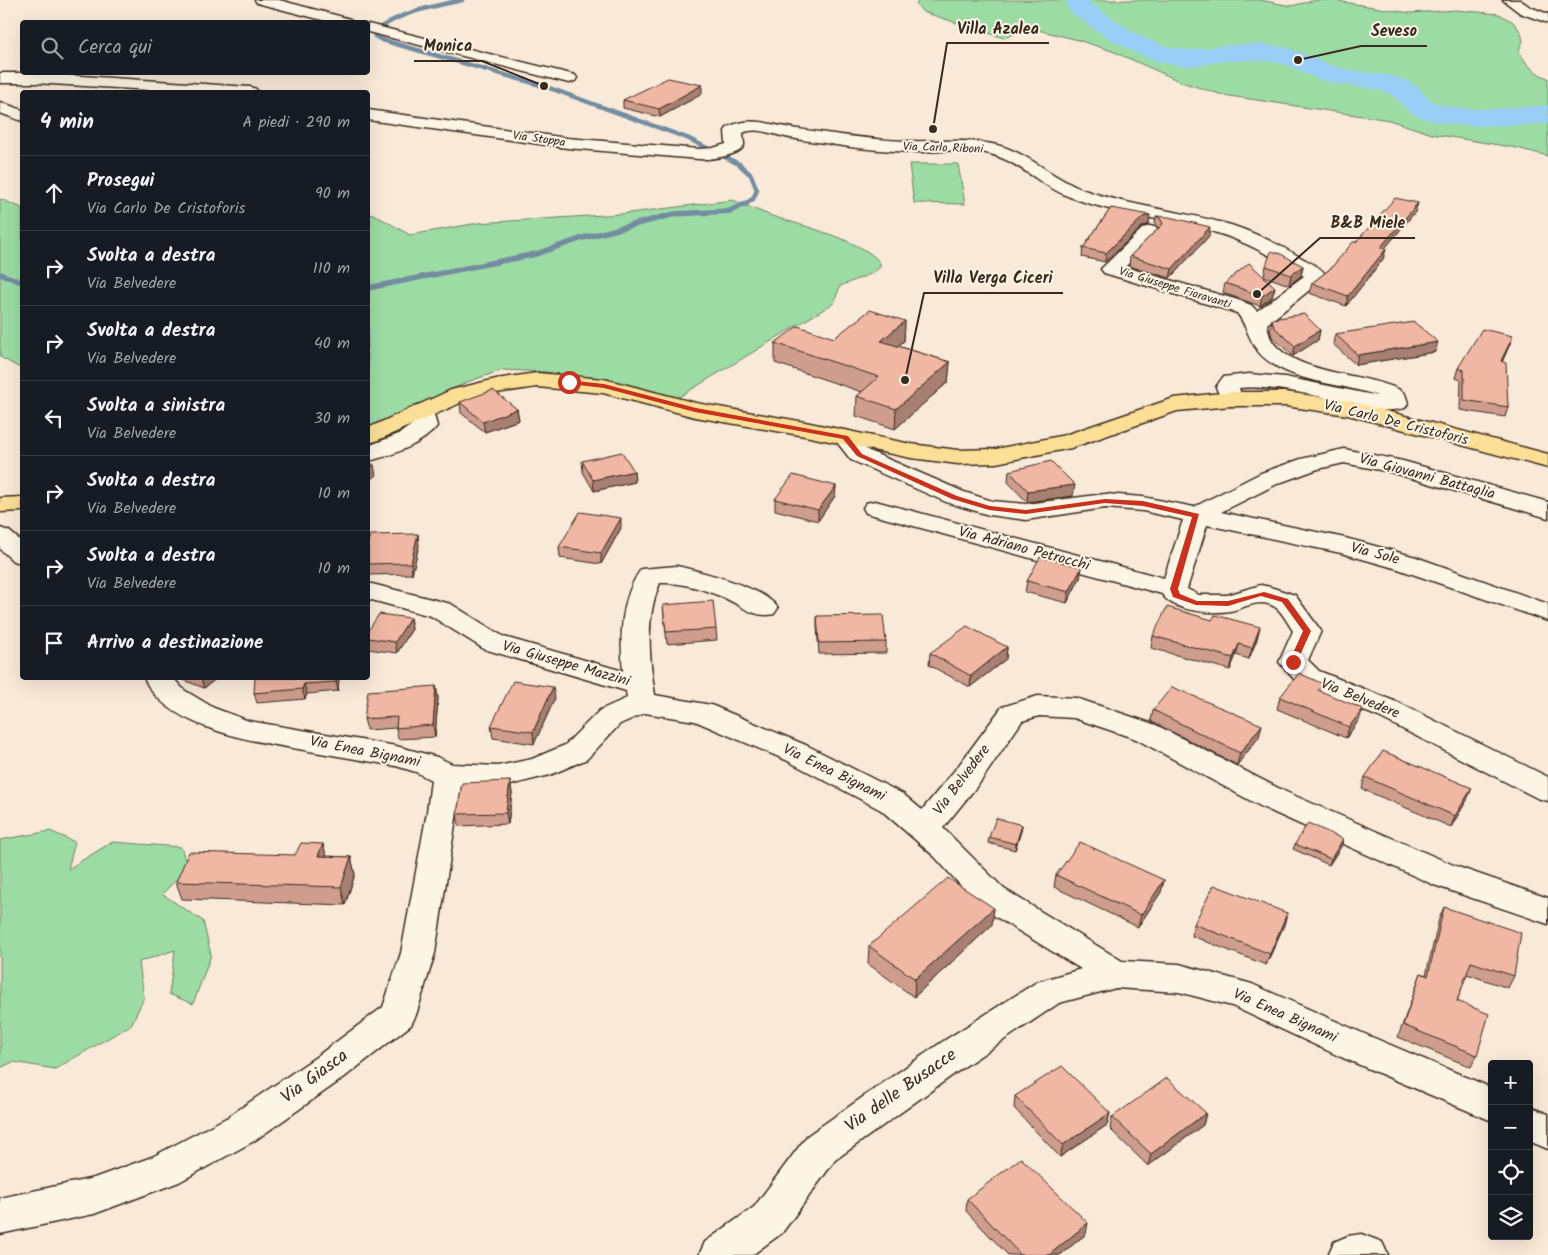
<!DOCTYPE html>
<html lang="it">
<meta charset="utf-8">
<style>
body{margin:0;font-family:Kalam,sans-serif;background:#20242c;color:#f1f3f6}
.controls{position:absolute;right:15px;bottom:15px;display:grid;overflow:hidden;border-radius:5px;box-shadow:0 5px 20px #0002}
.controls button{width:45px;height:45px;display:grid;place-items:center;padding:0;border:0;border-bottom:1px solid #363941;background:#171b24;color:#f1f3f6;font:25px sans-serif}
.stop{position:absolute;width:15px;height:15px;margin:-11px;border:4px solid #c8321e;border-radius:50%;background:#fff}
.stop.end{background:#c8321e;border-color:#fff;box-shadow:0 1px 5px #0008}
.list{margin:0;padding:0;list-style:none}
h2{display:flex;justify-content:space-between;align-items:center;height:65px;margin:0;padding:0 20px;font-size:21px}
h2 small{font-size:16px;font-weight:400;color:#9ea1a6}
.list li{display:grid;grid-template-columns:32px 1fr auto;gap:15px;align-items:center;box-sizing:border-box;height:75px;padding:0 20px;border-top:1px solid #363941}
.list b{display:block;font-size:19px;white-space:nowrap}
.list p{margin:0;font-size:16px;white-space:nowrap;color:#9ea1a6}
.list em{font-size:16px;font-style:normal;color:#9ea1a6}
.icon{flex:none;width:28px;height:28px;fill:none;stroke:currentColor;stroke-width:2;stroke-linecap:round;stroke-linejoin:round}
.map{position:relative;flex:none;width:1548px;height:1255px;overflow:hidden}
.search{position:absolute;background:#171b24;box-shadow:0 5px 20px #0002;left:20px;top:20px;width:350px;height:55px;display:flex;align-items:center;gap:12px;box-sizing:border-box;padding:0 18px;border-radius:5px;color:#9ea1a6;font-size:19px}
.panel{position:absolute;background:#171b24;box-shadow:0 5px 20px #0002;left:20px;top:90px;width:350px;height:590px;border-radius:5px}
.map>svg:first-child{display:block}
.green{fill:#9cdba4;stroke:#6c8261}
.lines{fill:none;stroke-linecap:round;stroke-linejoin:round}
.stream-far1{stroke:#738ca0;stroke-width:4.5}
.stream{stroke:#738ca0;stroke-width:5.5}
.river{fill:#99cef7;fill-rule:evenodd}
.minor-casing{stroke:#3b2a1e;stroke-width:3}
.major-casing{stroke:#3b2a1e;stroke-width:3}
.minor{fill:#fcf5e5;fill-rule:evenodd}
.major{fill:#fbdf96;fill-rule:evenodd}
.wall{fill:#ce9d8d;stroke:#3b2a1e}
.shaded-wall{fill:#a78073;stroke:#3b2a1e}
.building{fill:#efb7a4;stroke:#3b2a1e}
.route{fill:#c8321e}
.labels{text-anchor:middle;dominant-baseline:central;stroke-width:4;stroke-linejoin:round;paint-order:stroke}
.far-street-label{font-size:12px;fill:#3b2a1e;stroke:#fcf5e5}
.street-label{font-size:15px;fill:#3b2a1e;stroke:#fcf5e5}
.near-street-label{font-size:18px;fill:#3b2a1e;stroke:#fcf5e5}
.leader{fill:none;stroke:#3b2a1e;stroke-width:2}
.callout-dot{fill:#3b2a1e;stroke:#fcf5e5;stroke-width:2}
.callout-label{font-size:16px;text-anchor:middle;font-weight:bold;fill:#3b2a1e;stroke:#fcf5e5;stroke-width:4;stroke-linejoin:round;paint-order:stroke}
</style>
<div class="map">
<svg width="1548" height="1255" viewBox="0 0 1548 1255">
<rect width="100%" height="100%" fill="#f9e9d8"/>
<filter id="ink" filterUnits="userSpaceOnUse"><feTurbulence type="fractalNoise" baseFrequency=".02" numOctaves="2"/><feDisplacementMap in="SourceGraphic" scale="10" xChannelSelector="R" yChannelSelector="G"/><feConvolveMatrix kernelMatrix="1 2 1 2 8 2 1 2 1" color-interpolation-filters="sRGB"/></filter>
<g filter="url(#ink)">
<g class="green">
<path d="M920 0H1260L1291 6 1316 0H1331L1410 13 1456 10 1499 14 1513 22 1521 32 1523 41 1519 50C1524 63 1534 73 1548 78V156L1517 148 1432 134 1389 120 1223 95 1184 83 1112 51 1078 40 1030 28 1004 38 923 12 916 4Z"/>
<polygon points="909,164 958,164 965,204 914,203"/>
<polygon points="0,199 22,208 22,369 0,357"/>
<path d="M733 200C745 205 757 210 769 215 793 223 874 243 881 266L873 273 840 286 834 303 674 400 547 372 503 370 470 381 368 427V216L373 214 410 235 478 223 621 214Z"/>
<polygon points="50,831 75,842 68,869 112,842 181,847 188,868 162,894 203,921 211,955 193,1004 169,994 175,950 139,962 144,998 131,1025 55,1069 13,1062 0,1068 0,840"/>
</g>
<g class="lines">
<path class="stream-far1" d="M462 0C431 7 400 12 374 32L375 36 382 40 544 86 687 138 739 164 751 175 757 190 753 199 745 204"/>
<g class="stream">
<polyline points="0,274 22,282"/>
<polyline points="368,288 536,254 583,238 675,214 730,211 747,203"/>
</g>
<path class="river" d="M1066 0H1090V2C1119 24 1154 50 1192 50 1201 50 1209 47 1218 46 1239 44 1262 43 1282 47 1304 51 1322 64 1343 69 1365 74 1388 72 1409 82 1422 87 1425 100 1438 104 1467 114 1517 106 1548 106V124C1506 124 1460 131 1420 117 1405 112 1401 99 1387 93 1368 85 1345 87 1324 81 1309 76 1294 66 1278 63 1259 59 1237 60 1218 62 1209 63 1200 66 1191 66 1154 66 1117 45 1087 24 1079 18 1065 11 1066 0Z"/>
<g class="minor-casing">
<g id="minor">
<polygon points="255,0 279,0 350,19 352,22 330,22 257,3"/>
<polygon points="1503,0 1520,0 1530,7 1548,14 1548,23 1520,13"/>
<polygon points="368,24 575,75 577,78 575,81 569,83 368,32"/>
<polygon points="0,73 35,73 250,87 256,89 258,92 183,92 35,83 0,83"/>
<polygon points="0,102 22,110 22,121 0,113"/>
<path d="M368 110 567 138 699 149 713 148 726 144 725 131 728 127C753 115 772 126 798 129 833 134 867 139 903 141 934 142 966 138 997 145 1029 153 1053 179 1084 190 1132 207 1183 211 1231 225 1255 233 1278 244 1300 257 1309 262 1321 267 1327 276L1267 324C1268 329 1269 335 1271 339 1291 374 1364 373 1398 389L1405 394 1408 403 1405 408C1377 415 1349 403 1322 397 1295 391 1267 386 1239 388L1242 399 1239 404 1231 406 1223 404 1216 387 1223 377 1249 374 1285 377 1378 396C1340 382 1293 384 1262 356 1249 343 1248 327 1237 313L1104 273 1101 269 1143 228 1150 226 1157 228 1160 232 1125 267 1238 300 1251 305 1257 311 1304 276 1299 273C1273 257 1247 242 1217 233 1169 219 1118 215 1070 197 1042 187 1020 162 990 154 967 147 939 152 915 152 888 151 862 149 836 145 821 142 805 141 791 138 775 136 758 126 743 133 743 137 744 142 744 145 741 156 708 160 699 159L567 148 368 120Z"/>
<path d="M422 404 430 406 433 411 437 426C424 444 388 457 368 461V446L399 434 413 424 411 411 414 406Z"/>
<path d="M845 430 853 432 867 450 964 492 992 501 1026 504 1105 494 1143 497 1194 507 1261 473 1301 459 1344 449 1403 461 1548 502V518L1390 472 1344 463 1318 469 1279 483 1221 512 1345 538 1416 557 1548 604V621L1398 569 1341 553 1207 525 1187 589 1199 595H1227L1261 585 1270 587 1295 595 1321 631 1308 660 1319 671 1399 703 1548 777V801L1537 798 1379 717 1299 685 1279 662 1293 631C1288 624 1282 611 1275 607 1260 597 1245 608 1230 611 1212 614 1173 612 1162 594L866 513 863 508 866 503 875 501 1164 578 1183 520 1143 511 1105 508 1026 520 989 515 946 502 851 460 833 437 837 432Z"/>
<polygon points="0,528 9,531 22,542 22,563 13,561 0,549"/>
<path d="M677 566C702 572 764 587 778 608L774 614C753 619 739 603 720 596 701 588 680 582 660 583 645 618 649 658 655 695L711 705 808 746 903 794 922 810 959 765 1002 707 1038 696 1076 698 1156 725 1286 792 1458 867 1548 898V924L1434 885 1264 808 1136 739 1074 718 1039 716 1022 721 981 781 943 828 1004 889 1122 961 1179 964 1252 984 1367 1035 1492 1088V1121L1341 1057 1232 1006 1179 992 1116 988 1059 1003 968 1064 835 1160 782 1233 752 1255H699L705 1242 754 1207 807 1136 942 1042 1037 982 1081 969 980 907 935 857 881 810 786 760 695 721 645 713 620 724 587 759 550 775 498 788 461 786 435 953 416 1015 411 1025 342 1079 254 1141 179 1182 94 1214 0 1234V1198L94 1178 152 1157 228 1117 316 1057 383 1007 401 953 427 812 431 780 416 772 396 766C367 761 338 756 309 751 259 742 167 730 144 678H173L184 690 214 708 249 721 396 746 437 757 452 764 498 766 532 759 565 745 600 710 627 698 626 691 484 649 431 616 368 599V583L451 604 504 637 623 671C620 637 620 599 641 569Z"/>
<polygon points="1529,1107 1548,1114 1548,1149 1529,1141"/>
<polygon points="1361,1234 1382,1242 1388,1255 1328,1255 1334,1242 1348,1236"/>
</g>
</g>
<g class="major-casing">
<g id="major">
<polygon points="537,373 604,379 696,403 805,422 911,444 958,450 996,449 1065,435 1174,398 1231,392 1285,392 1349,401 1548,454 1548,468 1348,415 1285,406 1231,406 1177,411 1071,448 996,463 958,464 911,458 805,436 695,417 603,393 537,387 496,393 467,400 376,441 368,443 368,428 451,390 496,379"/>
<polygon points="22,497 22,511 0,512 0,498"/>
</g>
</g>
<use href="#minor" class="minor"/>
<use href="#major" class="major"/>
</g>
<g class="wall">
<polygon points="702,94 660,117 623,108 623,100"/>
<polygon points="1418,203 1415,212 1384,249 1386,249 1383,259 1346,306 1309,293 1312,283 1331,268 1356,242"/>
<polygon points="1111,208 1149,224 1142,227 1105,262 1082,257 1083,248"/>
<polygon points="1156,216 1209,236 1170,278 1129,266 1130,256 1159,228 1155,225"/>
<polygon points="1266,266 1303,266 1301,276 1289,285 1264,276"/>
<polygon points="1225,283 1275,287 1272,297 1260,306 1223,293"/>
<polygon points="1272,319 1320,330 1318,340 1293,356 1272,337 1270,329"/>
<polygon points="905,321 904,341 898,346 950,362 948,382 895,429 856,416 857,396 862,392 775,363 775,343 834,338"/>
<polygon points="1335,334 1435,352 1356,365 1333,344"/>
<polygon points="1513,336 1509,346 1502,362 1508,407 1505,417 1460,410 1461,380 1455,378 1458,368"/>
<polygon points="460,402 517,409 519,420 485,432 461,413"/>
<polygon points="582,461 634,471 635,482 594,491 583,472"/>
<polygon points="1009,471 1073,496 1027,502 1008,482"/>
<polygon points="836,486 835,496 818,521 775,510 775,499"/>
<polygon points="621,528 601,564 560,558 559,547"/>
<polygon points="368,542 419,545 412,574 368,575"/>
<polygon points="1082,567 1080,578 1067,603 1025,592 1027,581"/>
<polygon points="663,605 716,629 717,640 667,644"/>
<polygon points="817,616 886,642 886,653 819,654 817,627"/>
<polygon points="410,618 412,629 397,653 368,649 368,638"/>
<polygon points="1212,620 1257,639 1249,659 1236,655 1230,670 1151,648 1153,636"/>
<polygon points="1007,647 1006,659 970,687 929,665 930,653"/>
<polygon points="180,678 217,678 204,688 181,679"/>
<polygon points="339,678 338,691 307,694 305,699 257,703 254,693"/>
<polygon points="436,686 438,698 435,737 398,739 396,728 367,730 364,719"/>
<polygon points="1321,691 1359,720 1346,738 1277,709 1280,697"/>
<polygon points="555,698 534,744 493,738 491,726"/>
<polygon points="1153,710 1259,737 1237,765 1151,721"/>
<polygon points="1365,777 1467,800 1451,827 1362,789"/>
<polygon points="510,781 512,793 508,824 459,826 457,814"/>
<polygon points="1022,825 1021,831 1015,850 988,843 989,837"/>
<polygon points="323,844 326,856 351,857 355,874 345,905 182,899 176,882 295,855"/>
<polygon points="1295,844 1342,845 1329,865 1293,849"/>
<polygon points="1056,875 1164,880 1161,892 1138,927 1054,887"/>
<polygon points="1444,907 1514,976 1508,988 1467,974 1457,1001 1477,1055 1471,1067 1398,1037 1421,973 1426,975 1439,919"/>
<polygon points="1287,913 1284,925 1266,965 1192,936 1194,924"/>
<polygon points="992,925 914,997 868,964 869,946"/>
<polygon points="1015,1096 1110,1113 1107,1125 1060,1157 1014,1108"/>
<polygon points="1206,1113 1203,1125 1148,1166 1110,1129 1112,1117"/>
<polygon points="967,1199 1086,1234 1060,1255 1008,1255 966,1211"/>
</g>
<g class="shaded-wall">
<polygon points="702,85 702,94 660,117 659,109"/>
<polygon points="1418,203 1415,212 1377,258 1380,248"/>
<polygon points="1150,215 1149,224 1142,227 1105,262 1106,253 1143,217"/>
<polygon points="1210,227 1209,236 1170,278 1172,269"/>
<polygon points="1386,249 1383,259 1346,306 1348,296"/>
<polygon points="1303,266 1301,276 1289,285 1291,275"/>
<polygon points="1275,287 1272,297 1260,306 1262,296"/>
<polygon points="905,321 904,341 880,360 881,341"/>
<polygon points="1320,330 1318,340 1293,356 1295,346"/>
<polygon points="1513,336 1509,346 1498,371 1501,361"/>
<polygon points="1438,342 1435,352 1356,365 1358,355"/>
<polygon points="950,362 948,382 895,429 896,409"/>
<polygon points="517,409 519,420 485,432 483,422"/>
<polygon points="374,465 376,476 368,480 368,468"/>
<polygon points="634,471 635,482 594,491 593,480"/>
<polygon points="1075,485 1073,496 1027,502 1028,491"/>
<polygon points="836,486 835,496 818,521 818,510"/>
<polygon points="621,518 621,528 601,564 601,553"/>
<polygon points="418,534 419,545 412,574 411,563"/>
<polygon points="1082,567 1080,578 1067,603 1069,592"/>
<polygon points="410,618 412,629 397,653 395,642"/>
<polygon points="1260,627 1257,639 1249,659 1252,648"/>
<polygon points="1239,644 1236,655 1230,670 1233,658"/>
<polygon points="1007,647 1006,659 970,687 971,676"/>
<polygon points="201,678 217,678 204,688"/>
<polygon points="336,678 339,678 338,691 336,682"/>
<polygon points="304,684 307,694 305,699 302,689"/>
<polygon points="436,686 438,698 435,737 433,725"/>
<polygon points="553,687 555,698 534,744 533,732"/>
<polygon points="1363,709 1359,720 1346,738 1349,727"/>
<polygon points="1262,725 1259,737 1237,765 1240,753"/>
<polygon points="510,781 512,793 508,824 506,813"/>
<polygon points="1472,788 1467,800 1451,827 1455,816"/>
<polygon points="1022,825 1021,831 1015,850 1016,844"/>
<polygon points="1343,839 1342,845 1329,865 1331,859"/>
<polygon points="323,844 328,862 318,856"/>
<polygon points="351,857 355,874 345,905 341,887"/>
<polygon points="1164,880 1161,892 1138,927 1141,915"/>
<polygon points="994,908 992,925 914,997 915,979"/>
<polygon points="1287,913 1284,925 1266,965 1270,954"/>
<polygon points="1110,1113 1107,1125 1060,1157 1063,1145"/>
<polygon points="1206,1113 1203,1125 1148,1166 1151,1154"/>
<polygon points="1088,1223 1086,1234 1060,1255 1049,1255"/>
</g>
<g class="building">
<polygon points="668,78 702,85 659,109 623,100"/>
<polygon points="1395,198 1418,203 1380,248 1386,249 1348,296 1312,283 1331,268 1353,242 1356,242"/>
<polygon points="1111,208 1150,215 1143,217 1106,253 1083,248"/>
<polygon points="1156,216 1169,217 1210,227 1172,269 1130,256 1163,224 1160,218"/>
<polygon points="1271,251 1281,254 1303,266 1291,275 1266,266"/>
<polygon points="1249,263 1275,287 1262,296 1225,283"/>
<polygon points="870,310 905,321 881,341 950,362 896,409 857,396 879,377 775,343 798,326 834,338"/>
<polygon points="1304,314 1320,330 1295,346 1274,327 1272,319"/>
<polygon points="1414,322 1438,342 1358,355 1335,334"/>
<polygon points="1482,329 1513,336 1501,361 1506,363 1508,407 1464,400 1464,370 1458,368"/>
<polygon points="493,390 517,409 483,422 460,402"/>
<polygon points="622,452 634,471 593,480 582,461"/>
<polygon points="368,461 374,465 368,468"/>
<polygon points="1051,461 1075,485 1028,491 1009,471"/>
<polygon points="793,475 836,486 818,510 775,499"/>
<polygon points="580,512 621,518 601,553 559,547"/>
<polygon points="418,534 411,563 368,564 368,542 370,535"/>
<polygon points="1040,557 1082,567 1069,592 1027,581"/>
<polygon points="713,601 716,629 666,632 663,605"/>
<polygon points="1167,607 1212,620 1215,615 1260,627 1252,648 1239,644 1233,658 1153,636"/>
<polygon points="379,614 410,618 395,642 368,638 368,631"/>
<polygon points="883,615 886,642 819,643 817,616"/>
<polygon points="967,626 1007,647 971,676 930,653"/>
<polygon points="1299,673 1323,684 1318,690 1363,709 1349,727 1280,697"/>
<polygon points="255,678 336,678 336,682 304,684 302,689 254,693"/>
<polygon points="513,681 553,687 533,732 491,726"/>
<polygon points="436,686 433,725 396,728 397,717 364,719 368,691"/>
<polygon points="1172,687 1262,725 1240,753 1153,710"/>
<polygon points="1383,751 1472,788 1455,816 1365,777"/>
<polygon points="510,781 506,813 457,814 462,783"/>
<polygon points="996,818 1022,825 1016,844 989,837"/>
<polygon points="1308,823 1343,839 1331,859 1295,844"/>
<polygon points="1080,842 1164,880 1141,915 1056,875"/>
<polygon points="301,843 323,844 318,856 351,857 341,887 176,882 189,852 295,855"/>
<polygon points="948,878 994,908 915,979 869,946"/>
<polygon points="1214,885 1287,913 1270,954 1194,924"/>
<polygon points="1444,907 1521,933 1514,976 1471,962 1457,1001 1489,1014 1477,1055 1403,1025 1421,973 1428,976"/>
<polygon points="1062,1066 1110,1113 1063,1145 1015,1096"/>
<polygon points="1167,1078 1206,1113 1151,1154 1112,1117"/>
<polygon points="1021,1158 1088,1223 1049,1255 1021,1255 967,1199"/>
</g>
</g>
<polygon class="route" points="567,380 604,384 696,408 848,436 862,454 957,496 990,506 1026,510 1105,499 1143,501 1199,514 1178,589 1180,594 1197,601 1228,601 1264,592 1288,599 1311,631 1297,662 1293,665 1289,662 1303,631 1282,602 1261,596 1228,606 1196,605 1173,597 1170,589 1192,517 1143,506 1105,503 1026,514 989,510 952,499 857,456 843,439 695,412 604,388 569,384 567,383"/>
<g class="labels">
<g class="far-street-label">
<text transform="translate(539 139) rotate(8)">Via Stoppa</text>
<text transform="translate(943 148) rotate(2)">Via Carlo Riboni</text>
<text transform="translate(1175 288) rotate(17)">Via Giuseppe Fioravanti</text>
</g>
<g class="street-label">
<text transform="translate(1396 423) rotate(14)">Via Carlo De Cristoforis</text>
<text transform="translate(1427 477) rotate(15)">Via Giovanni Battaglia</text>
<text transform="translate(1024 549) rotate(15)">Via Adriano Petrocchi</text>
<text transform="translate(1375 554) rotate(15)">Via Sole</text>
<text transform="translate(566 664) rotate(16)">Via Giuseppe Mazzini</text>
<text transform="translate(1360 699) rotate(22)">Via Belvedere</text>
<text transform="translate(365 752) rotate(11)">Via Enea Bignami</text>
<text transform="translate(834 773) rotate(26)">Via Enea Bignami</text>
<text transform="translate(962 780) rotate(-53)">Via Belvedere</text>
<text transform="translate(1285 1016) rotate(24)">Via Enea Bignami</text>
</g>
<g class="near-street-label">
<text transform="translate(315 1077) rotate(-36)">Via Giasca</text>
<text transform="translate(901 1091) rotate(-35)">Via delle Busacce</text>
</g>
</g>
<path class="leader" d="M933 129L947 43H1049M1298 60L1361 46H1427M544 86L482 61H414M1257 294L1320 238H1415M905 380L924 293H1063"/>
<g class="callout-dot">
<circle cx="933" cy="129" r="5"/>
<circle cx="1298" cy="60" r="5"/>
<circle cx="544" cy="86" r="5"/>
<circle cx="1257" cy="294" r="5"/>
<circle cx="905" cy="380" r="5"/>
</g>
<g class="callout-label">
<text x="998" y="34">Villa Azalea</text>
<text x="1394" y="36">Seveso</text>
<text x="448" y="51">Monica</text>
<text x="1368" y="228">B&amp;B Miele</text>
<text x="993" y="283">Villa Verga Ciceri</text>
</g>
</svg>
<div class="controls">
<button>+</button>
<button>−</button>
<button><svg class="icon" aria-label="locate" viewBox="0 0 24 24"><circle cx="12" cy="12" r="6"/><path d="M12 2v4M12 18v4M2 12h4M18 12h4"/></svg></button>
<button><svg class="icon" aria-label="layers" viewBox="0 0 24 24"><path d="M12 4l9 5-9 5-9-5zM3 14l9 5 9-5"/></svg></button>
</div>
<div class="stop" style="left:569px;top:382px"></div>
<div class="stop end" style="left:1293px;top:662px"></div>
<div class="search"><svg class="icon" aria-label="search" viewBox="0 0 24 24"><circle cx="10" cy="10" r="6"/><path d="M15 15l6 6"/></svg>Cerca qui</div>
<section class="panel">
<h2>4 min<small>A piedi · 290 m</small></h2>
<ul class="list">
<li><svg class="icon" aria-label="ahead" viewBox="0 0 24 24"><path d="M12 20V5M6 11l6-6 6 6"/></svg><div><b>Prosegui</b><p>Via Carlo De Cristoforis</p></div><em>90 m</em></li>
<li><svg class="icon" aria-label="right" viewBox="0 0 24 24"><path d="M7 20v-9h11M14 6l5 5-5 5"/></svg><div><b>Svolta a destra</b><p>Via Belvedere</p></div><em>110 m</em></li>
<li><svg class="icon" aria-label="right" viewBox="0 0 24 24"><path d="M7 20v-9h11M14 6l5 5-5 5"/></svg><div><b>Svolta a destra</b><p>Via Belvedere</p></div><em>40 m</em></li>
<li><svg class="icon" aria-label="left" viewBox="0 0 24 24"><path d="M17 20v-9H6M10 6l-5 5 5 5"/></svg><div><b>Svolta a sinistra</b><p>Via Belvedere</p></div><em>30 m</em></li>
<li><svg class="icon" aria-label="right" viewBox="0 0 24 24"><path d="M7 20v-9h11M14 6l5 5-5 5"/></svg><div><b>Svolta a destra</b><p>Via Belvedere</p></div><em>10 m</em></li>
<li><svg class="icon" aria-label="right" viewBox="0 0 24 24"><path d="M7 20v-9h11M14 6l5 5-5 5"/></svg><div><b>Svolta a destra</b><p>Via Belvedere</p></div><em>10 m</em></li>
<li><svg class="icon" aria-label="arrive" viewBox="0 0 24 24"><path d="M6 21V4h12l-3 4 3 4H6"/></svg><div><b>Arrivo a destinazione</b></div></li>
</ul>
</section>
</div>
